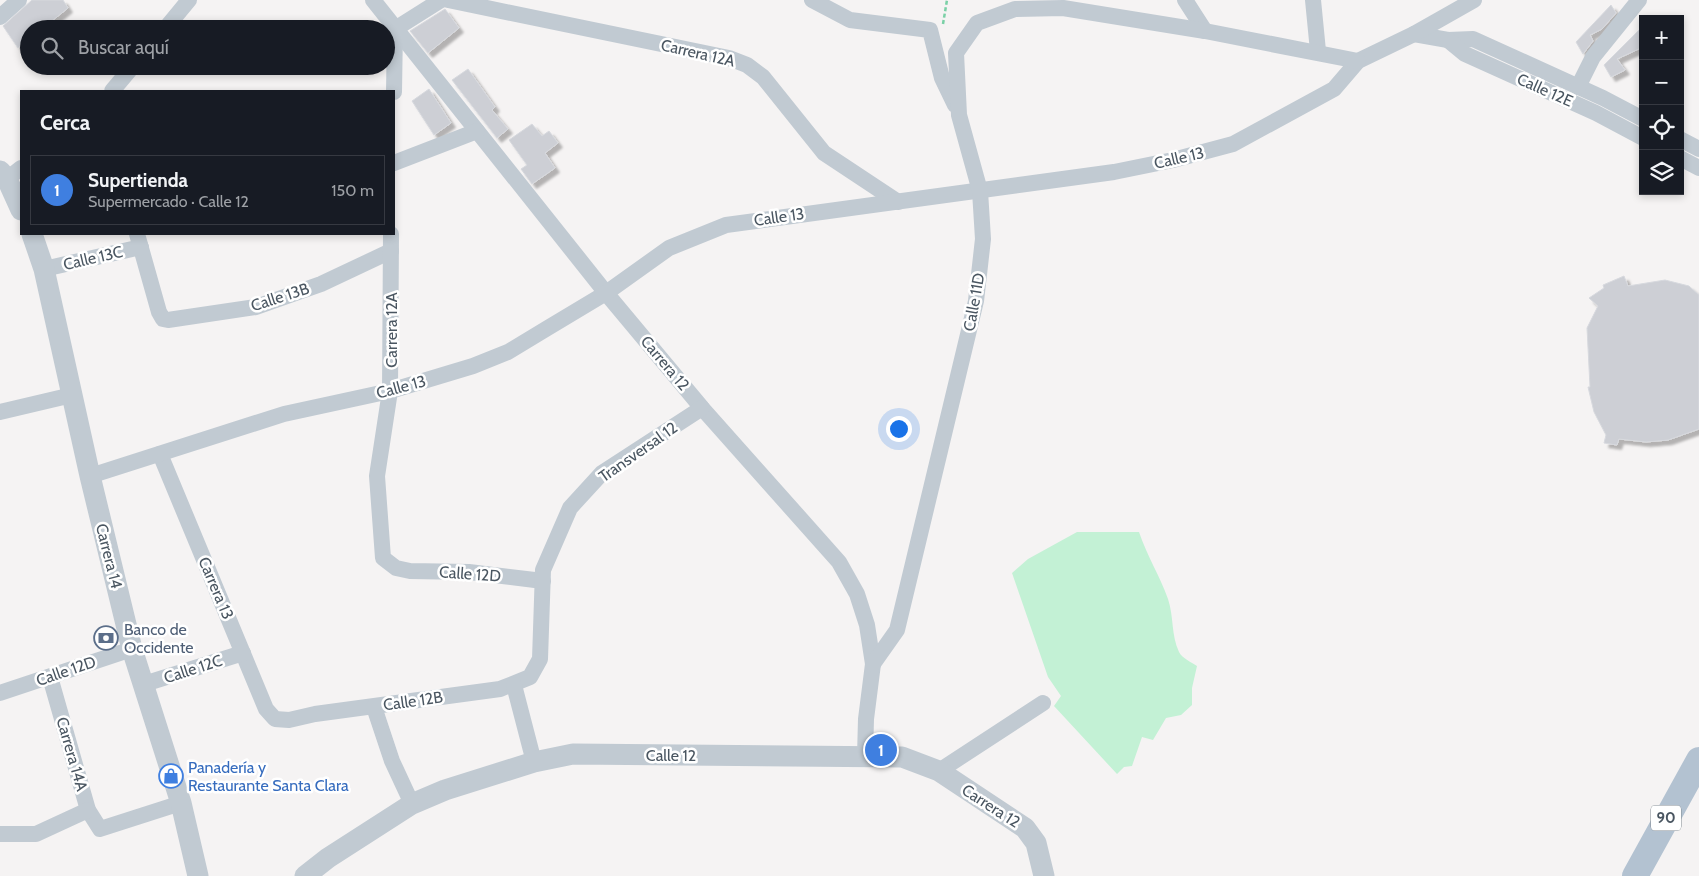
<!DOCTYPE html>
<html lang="es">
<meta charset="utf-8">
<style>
body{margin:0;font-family:Cabin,sans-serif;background:#20242c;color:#f1f3f6}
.controls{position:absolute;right:15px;top:15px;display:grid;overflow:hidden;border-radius:0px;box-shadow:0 2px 8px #0003}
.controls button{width:45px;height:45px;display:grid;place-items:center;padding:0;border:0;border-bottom:1px solid #363941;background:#171b24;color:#f1f3f6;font:25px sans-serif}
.you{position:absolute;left:898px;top:428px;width:18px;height:18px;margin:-12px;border:4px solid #fff;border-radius:50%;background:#1a73e8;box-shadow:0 0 0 8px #1a73e833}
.badge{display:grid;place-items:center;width:32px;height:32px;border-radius:50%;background:#ea580c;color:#fff;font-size:16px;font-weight:700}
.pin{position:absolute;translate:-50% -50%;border:2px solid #fff;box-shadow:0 1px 5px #0006}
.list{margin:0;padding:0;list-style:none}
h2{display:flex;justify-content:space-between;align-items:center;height:65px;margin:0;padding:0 20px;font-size:21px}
h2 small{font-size:16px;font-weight:400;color:#9ea1a6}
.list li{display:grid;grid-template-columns:32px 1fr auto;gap:15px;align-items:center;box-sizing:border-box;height:70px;margin:0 10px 10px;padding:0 10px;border:1px solid #363941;border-radius:0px}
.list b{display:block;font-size:19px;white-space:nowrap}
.list p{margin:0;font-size:16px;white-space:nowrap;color:#9ea1a6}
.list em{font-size:16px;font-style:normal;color:#9ea1a6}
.icon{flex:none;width:28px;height:28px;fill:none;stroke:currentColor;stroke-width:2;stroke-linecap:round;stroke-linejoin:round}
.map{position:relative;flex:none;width:1699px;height:876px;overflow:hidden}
.search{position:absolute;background:#171b24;box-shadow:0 2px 8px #0003;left:20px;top:20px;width:375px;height:55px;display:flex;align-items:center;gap:12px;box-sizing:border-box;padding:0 18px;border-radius:28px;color:#9ea1a6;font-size:19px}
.panel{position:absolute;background:#171b24;box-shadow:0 2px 8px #0003;left:20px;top:90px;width:375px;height:145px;border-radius:0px}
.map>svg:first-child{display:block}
.green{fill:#c3f1d5}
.building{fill:#cdcfd5;stroke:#d7d9de;filter:url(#shadow)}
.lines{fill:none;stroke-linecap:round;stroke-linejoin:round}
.path{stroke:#7ad0a6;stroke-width:2.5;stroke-dasharray:4 2.5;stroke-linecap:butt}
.minor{stroke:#c1cad2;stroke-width:16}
.tertiary{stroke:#c1cad2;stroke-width:21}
.primary{stroke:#b3c2d1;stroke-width:26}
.labels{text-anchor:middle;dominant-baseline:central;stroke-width:5;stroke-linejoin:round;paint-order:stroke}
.shield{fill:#fff;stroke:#808990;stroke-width:1}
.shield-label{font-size:15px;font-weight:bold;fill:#4a5661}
.street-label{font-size:16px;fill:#4a5661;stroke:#fff}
.service-label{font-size:16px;fill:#4e5e75;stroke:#fff;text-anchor:start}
.shop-label{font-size:16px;fill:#366cbe;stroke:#fff;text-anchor:start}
</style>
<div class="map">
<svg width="1699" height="876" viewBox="0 0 1699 876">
<defs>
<filter id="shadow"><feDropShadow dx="4.5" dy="4.5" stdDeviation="1" flood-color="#0004"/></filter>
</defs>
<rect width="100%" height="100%" fill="#f5f3f3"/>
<path class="green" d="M1077 532H1139C1147 556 1160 576 1168 599 1174 617 1171 635 1179 652 1182 658 1191 662 1197 666L1192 688V705L1181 715 1166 718 1153 740 1142 737 1132 766 1124 767 1117 774 1054 706 1061 696 1048 677 1012 573 1028 559Z"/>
<g class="building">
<polygon points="32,0 63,0 68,8 42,29 29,29 29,39 18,48 3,26"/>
<polygon points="1611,5 1616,13 1602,29 1590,35 1593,41 1583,54 1576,42"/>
<polygon points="445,9 459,28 428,53 410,31"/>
<polygon points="1643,26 1643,47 1617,59 1625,70 1611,77 1604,65"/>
<polygon points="468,69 495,107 492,110 508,129 497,138 452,80"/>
<polygon points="429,89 451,123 434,135 412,101"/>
<polygon points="532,124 542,136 549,131 558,143 545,153 555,168 532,184 521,169 527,165 509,140"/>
<polygon points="1624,276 1628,286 1665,280 1689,286 1699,295 1699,429 1668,440 1646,442 1619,439 1617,445 1604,443 1606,435 1594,412 1588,387 1590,387 1587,328 1598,306 1589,298 1604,288 1603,285"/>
</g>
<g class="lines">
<polyline class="path" points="943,24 947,0"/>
<g class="minor">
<polyline points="373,0 606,293 702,408 839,562 857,594 867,625 873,664 866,719 865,756"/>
<polyline points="448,0 729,58 747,65 763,77 824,153 898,202"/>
<polyline points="812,0 850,20 930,30 942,78 955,105"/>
<polyline points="1185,0 1205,31"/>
<polyline points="1313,0 1318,51"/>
<polyline points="0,17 19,0"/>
<polyline points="165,29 189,0"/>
<polyline points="1414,34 1448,40 1473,39 1603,98 1643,119"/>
<polyline points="1448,40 1465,54 1596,113 1643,138"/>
<polyline points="1578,87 1593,57 1639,0"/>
<polyline points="112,91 133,66"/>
<polyline points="394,92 395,29 441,0"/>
<polyline points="1680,139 1699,149"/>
<polyline points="1680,158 1699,168"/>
<polyline points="394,163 477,131"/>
<polyline points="7,179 21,168"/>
<polyline points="137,234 159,312 163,319 168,320 256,307 321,284 391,251"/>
<polyline points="391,234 390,391 377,476 383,558 396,568 410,571 469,572 543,581"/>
<polyline points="44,269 141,247"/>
<polyline points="0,412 72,395"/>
<polyline points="160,454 266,709 275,719 289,720 315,714 500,689 530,677 540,659 543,570 570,508 602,473 702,408"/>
<polyline points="90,476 284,414 390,391 473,366 508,352 546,329 606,293 669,248 726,225 1114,172 1173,160 1233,144 1334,89 1358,61 1414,34 1474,0"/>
<polyline points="873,664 897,630 976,301 983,239 980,191 959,115 956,53 977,23 1015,9 1063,8 1205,31 1358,61"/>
<polyline points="50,677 88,810 100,829 181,803"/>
<polyline points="144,684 243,653"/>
<polyline points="514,685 534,762"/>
<polyline points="0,693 132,649"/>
<polyline points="374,707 392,761 412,804"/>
<polyline points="939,771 1043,703"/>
<polyline points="0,834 36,834 88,810"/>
</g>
<g class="tertiary">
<polyline points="0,171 7,179 21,210"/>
<polyline points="32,234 44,269 90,476 132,649 181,803 198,876"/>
<polyline points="305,876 328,858 412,804 445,790 534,762 573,754 902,757 939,771 1025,828 1036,843 1044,876"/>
</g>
<polyline class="primary" points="1635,876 1699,760"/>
</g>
<defs>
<g id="bank-ring" transform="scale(1.25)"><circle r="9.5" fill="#fff" stroke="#5c6f8a" stroke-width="1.5"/><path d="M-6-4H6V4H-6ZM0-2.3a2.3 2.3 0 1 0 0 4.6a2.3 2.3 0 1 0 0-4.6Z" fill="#5c6f8a"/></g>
<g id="shop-ring" transform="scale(1.25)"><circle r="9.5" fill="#fff" stroke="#3f7fe0" stroke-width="1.5"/><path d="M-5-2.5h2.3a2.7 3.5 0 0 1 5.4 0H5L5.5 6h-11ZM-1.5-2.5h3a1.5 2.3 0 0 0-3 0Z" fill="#3f7fe0"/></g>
</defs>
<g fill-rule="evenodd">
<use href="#bank-ring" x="106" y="638"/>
<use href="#shop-ring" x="171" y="776"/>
</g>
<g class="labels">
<rect class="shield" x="1651" y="805.5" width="30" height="25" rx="4"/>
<g class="shield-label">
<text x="1666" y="818">90</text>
</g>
<g class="street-label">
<text transform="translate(698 53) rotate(13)">Carrera 12A</text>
<text transform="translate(1545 90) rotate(24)">Calle 12E</text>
<text transform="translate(1179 158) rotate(-13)">Calle 13</text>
<text transform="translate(779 217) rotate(-8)">Calle 13</text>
<text transform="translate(93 258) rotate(-13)">Calle 13C</text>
<text transform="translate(280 297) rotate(-18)">Calle 13B</text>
<text transform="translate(974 302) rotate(-80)">Calle 11D</text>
<text transform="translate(391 330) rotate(-90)">Carrera 12A</text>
<text transform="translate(665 363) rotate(50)">Carrera 12</text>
<text transform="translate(401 387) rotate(-15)">Calle 13</text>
<text transform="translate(638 452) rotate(-35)">Transversal 12</text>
<text transform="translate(109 556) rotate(76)">Carrera 14</text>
<text transform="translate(470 574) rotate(4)">Calle 12D</text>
<text transform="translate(216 588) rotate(67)">Carrera 13</text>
<text transform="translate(193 669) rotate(-18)">Calle 12C</text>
<text transform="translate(66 671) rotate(-19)">Calle 12D</text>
<text transform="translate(413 701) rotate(-8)">Calle 12B</text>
<text transform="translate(72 754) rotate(74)">Carrera 14A</text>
<text x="671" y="755">Calle 12</text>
<text transform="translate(991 806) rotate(33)">Carrera 12</text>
</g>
<g class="service-label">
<text x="124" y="629">Banco de<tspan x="124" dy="18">Occidente</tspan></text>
</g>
<g class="shop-label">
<text x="188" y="767">Panadería y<tspan x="188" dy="18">Restaurante Santa Clara</tspan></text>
</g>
</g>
</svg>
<div class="controls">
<button>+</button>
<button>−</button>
<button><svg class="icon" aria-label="locate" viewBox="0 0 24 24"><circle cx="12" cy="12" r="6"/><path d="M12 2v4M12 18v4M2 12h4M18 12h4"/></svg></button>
<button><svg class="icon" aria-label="layers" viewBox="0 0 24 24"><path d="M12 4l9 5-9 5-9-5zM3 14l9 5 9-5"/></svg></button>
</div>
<div class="you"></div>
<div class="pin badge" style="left:881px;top:750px;background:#3f7fe0">1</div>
<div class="search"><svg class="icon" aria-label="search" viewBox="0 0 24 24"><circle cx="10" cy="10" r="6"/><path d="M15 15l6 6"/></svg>Buscar aquí</div>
<section class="panel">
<h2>Cerca<small></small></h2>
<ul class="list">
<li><span class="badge" style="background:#3f7fe0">1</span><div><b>Supertienda</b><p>Supermercado · Calle 12</p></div><em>150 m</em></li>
</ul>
</section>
</div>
